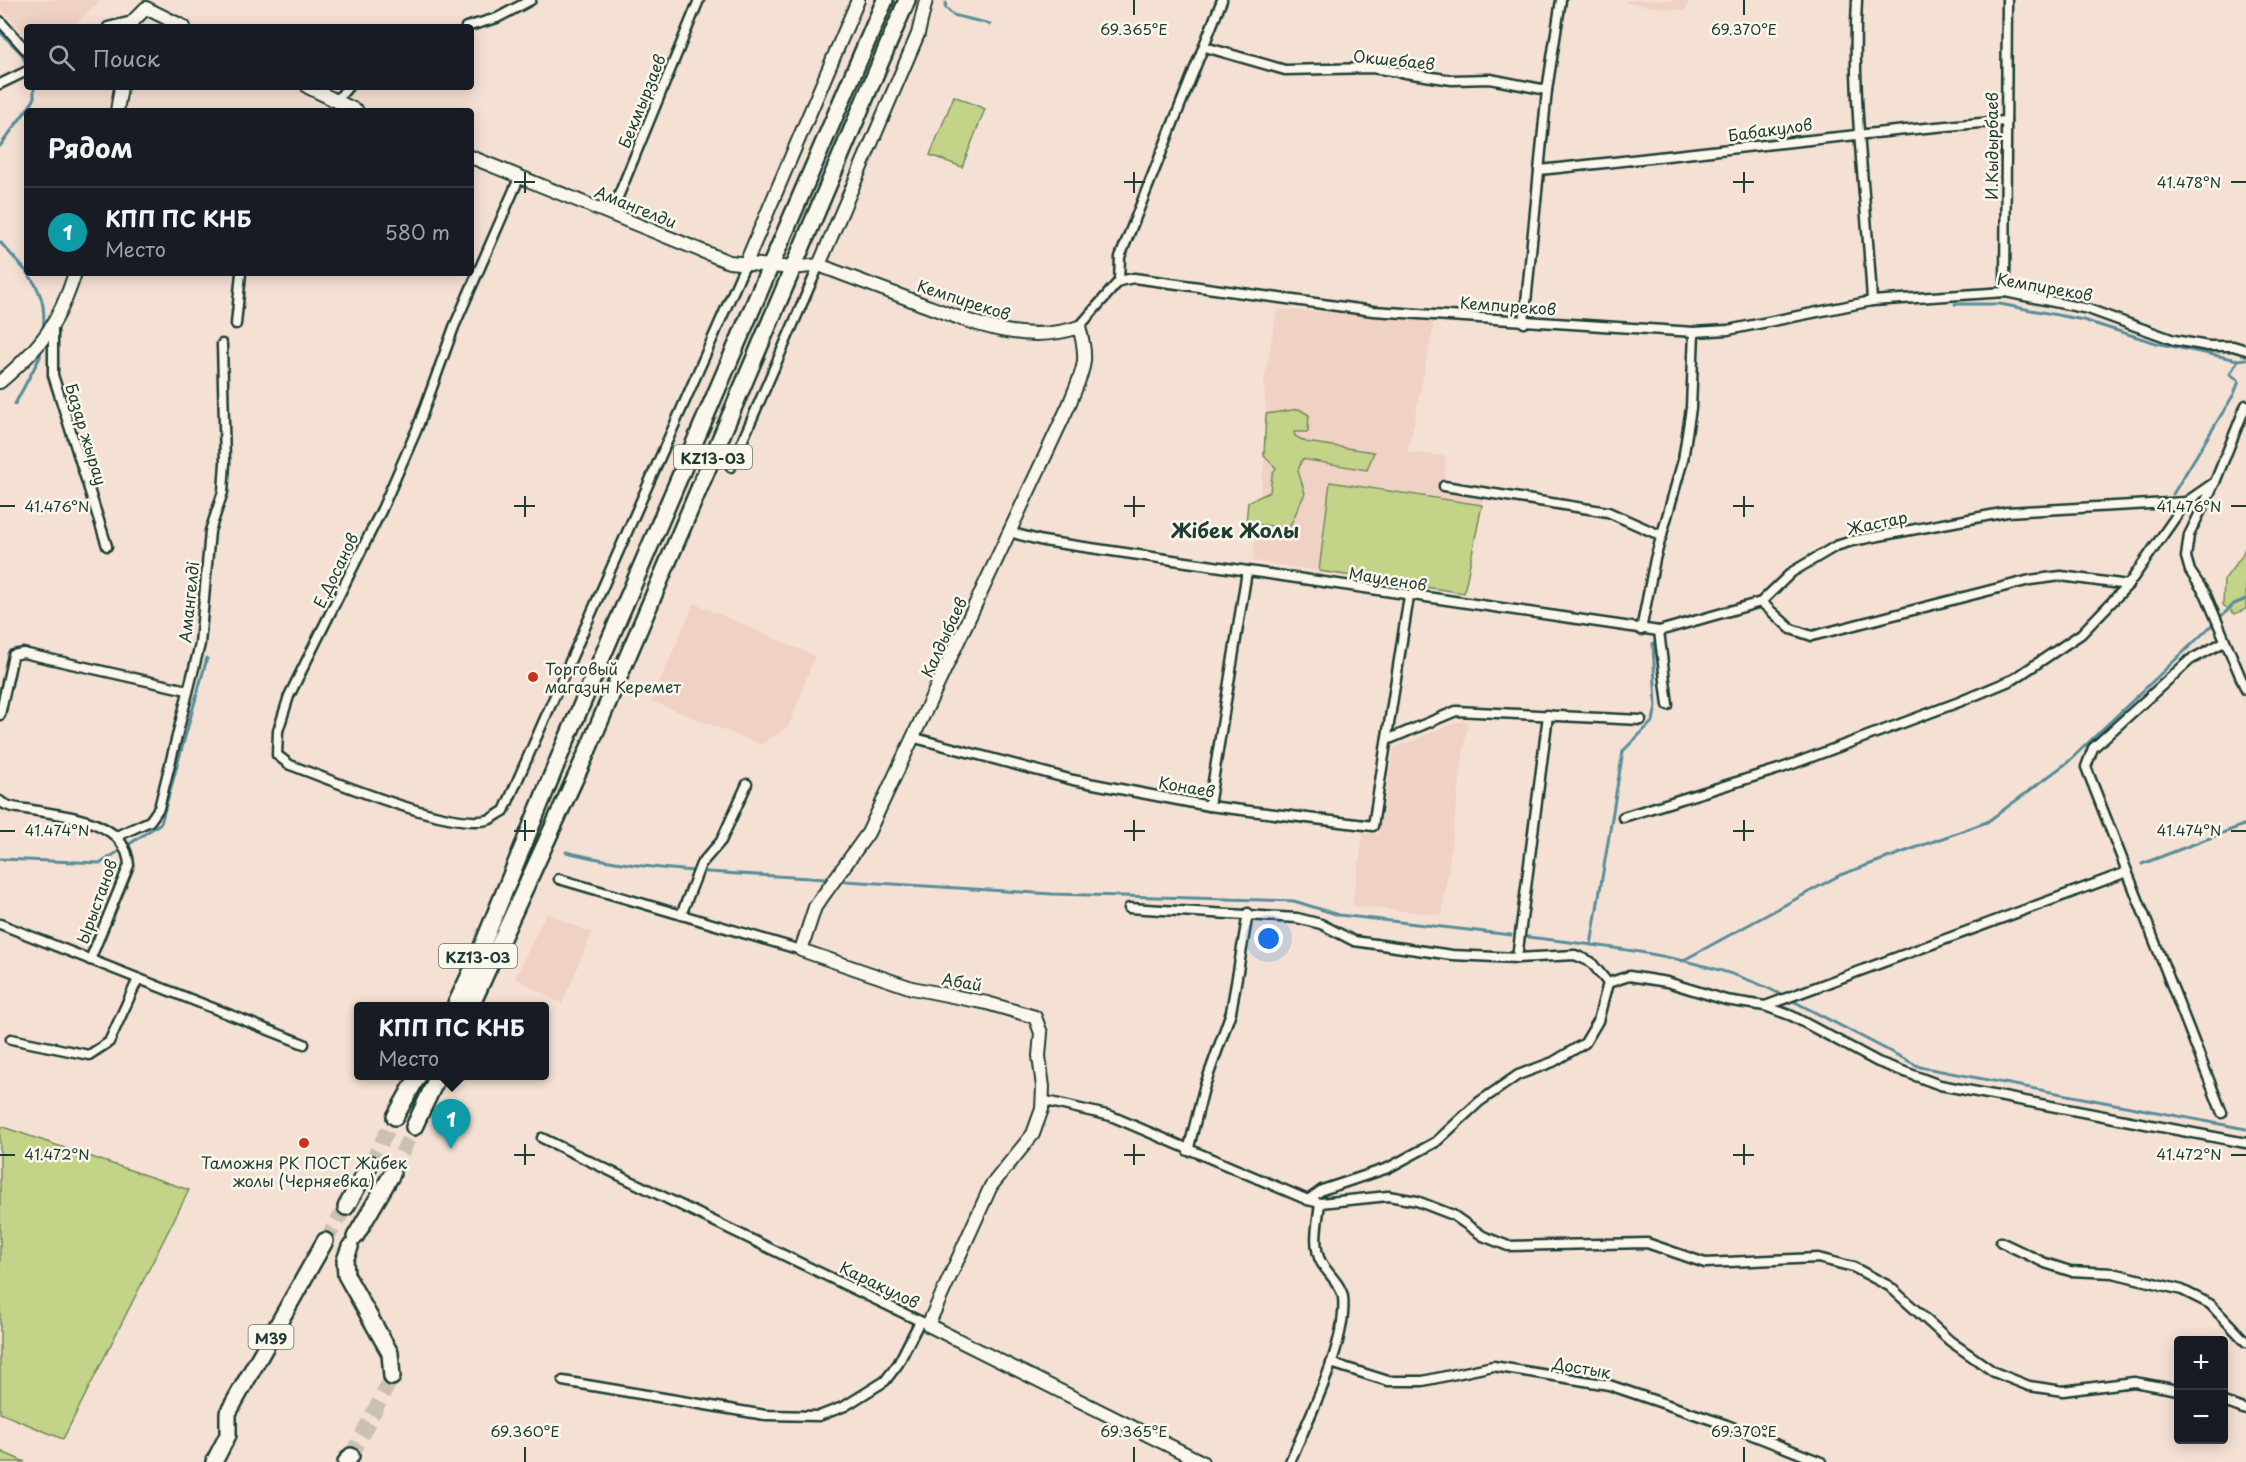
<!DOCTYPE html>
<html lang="ru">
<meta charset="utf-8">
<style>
body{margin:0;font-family:"Playpen Sans",sans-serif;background:#20242c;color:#f1f3f6}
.controls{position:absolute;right:18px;bottom:18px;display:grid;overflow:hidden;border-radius:6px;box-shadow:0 3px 15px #0003}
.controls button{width:54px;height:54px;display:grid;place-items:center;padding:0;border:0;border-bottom:2px solid #363941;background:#171b24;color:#f1f3f6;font:30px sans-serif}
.you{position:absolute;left:1269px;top:939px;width:21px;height:21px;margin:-15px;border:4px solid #fff;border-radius:50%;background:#1a73e8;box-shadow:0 0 0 9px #1a73e833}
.badge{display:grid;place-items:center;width:39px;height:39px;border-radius:50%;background:#b45309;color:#fff;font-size:20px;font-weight:700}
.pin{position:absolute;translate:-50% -50px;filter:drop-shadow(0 2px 3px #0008)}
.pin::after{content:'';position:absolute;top:32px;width:21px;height:18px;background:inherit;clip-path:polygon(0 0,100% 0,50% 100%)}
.popup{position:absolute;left:354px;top:1002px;width:195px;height:78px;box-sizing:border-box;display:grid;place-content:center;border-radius:6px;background:#171b24;filter:drop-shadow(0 2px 4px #0005);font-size:20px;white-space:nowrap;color:#9ea1a6}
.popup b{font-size:22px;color:#f1f3f6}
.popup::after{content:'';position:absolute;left:50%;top:100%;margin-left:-12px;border:12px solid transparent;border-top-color:#171b24}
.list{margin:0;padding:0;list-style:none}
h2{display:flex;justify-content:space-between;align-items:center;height:78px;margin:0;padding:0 24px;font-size:26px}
h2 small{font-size:20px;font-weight:400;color:#9ea1a6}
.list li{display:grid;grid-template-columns:39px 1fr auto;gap:18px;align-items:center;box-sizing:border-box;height:90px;padding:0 24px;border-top:2px solid #363941}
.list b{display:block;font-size:22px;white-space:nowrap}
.list p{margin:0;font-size:20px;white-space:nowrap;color:#9ea1a6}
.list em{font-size:20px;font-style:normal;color:#9ea1a6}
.icon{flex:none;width:33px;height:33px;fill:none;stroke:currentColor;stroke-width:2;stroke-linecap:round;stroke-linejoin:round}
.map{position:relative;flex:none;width:2246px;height:1462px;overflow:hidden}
.search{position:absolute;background:#171b24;box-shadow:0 3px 15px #0003;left:24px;top:24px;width:450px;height:66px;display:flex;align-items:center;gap:15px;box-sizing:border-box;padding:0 21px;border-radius:6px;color:#9ea1a6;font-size:22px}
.panel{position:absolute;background:#171b24;box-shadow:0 3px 15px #0003;left:24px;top:108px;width:450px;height:168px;border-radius:6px}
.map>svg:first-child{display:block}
.built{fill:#f0d2c4}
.green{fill:#c3d488;stroke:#71885e;stroke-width:1.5}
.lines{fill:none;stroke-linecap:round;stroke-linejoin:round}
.stream{stroke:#578d9a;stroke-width:3}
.highway-tunnel{stroke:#cac0b4;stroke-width:15;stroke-dasharray:15 8;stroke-linecap:butt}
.street-casing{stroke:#1f3d34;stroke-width:13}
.secondary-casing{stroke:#1f3d34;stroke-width:16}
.highway-casing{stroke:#1f3d34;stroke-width:20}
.street{stroke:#fbf7ec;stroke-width:8}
.secondary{stroke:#fbf7ec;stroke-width:12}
.highway{stroke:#fbf7ec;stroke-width:15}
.ticks{fill:none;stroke:#1f3d34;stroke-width:2}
.poi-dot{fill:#c8321e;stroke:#fbf7ec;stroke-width:2}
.labels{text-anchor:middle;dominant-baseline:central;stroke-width:5;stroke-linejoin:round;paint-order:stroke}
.shield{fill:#fbf7ec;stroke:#61756b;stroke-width:1.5}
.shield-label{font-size:15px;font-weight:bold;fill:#1f3d34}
.street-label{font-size:16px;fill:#1f3d34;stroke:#fbf7ec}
.poi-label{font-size:16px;fill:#1f3d34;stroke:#fbf7ec;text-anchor:start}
.quarter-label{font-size:20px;font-weight:bold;fill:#1f3d34;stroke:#fbf7ec}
.ticks-label{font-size:15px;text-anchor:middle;fill:#1f3d34;stroke:#fbf7ec;stroke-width:5;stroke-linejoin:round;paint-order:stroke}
</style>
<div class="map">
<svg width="2246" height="1462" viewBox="0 0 2246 1462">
<rect width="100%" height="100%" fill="#f5e1d4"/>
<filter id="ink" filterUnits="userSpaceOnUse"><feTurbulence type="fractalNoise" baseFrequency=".0167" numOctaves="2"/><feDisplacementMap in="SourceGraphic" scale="12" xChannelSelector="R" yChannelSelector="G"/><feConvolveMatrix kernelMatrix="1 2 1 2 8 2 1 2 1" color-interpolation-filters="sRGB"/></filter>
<g filter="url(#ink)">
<g class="built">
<polygon points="0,0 102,0 72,27 27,27 27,37 0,8"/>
<polygon points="1625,0 1689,0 1686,11 1625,3"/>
<polygon points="1277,309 1435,319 1408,452 1446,456 1444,489 1484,495 1464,593 1253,561 1267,434 1264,382"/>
<polygon points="694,603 815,656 789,726 761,745 651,701"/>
<polygon points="1468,721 1442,915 1352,906 1363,834 1379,834 1394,748 1458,722"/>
<polygon points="546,913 592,933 562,1004 515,978"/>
</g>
<g class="green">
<polygon points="954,96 985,109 962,167 930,155"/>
<polygon points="1299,409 1309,415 1308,432 1294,432 1295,436 1306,442 1374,452 1367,470 1302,459 1298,471 1305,493 1289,528 1246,523 1248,502 1270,492 1272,475 1276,468 1264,456 1266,414"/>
<polygon points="1330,482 1482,505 1464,593 1319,571"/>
<polygon points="2246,545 2246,609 2235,614 2223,605 2224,580 2242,556"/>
<polygon points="0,1126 189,1190 63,1439 0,1413"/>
<polygon points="0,1451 25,1462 0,1462"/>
</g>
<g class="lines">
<g class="stream">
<polyline points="946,3 945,7 953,15 990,24"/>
<polyline points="0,32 22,54 27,66"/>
<polyline points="0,146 34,100 34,87"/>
<polyline points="0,242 27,272"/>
<path d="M27 273C42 290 46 308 43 329"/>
<polyline points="1955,304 2000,304 2083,320 2156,343 2238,360 2246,359"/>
<polyline points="15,404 40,357 41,348"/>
<polyline points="2173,494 2234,394 2239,381 2230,374 2238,360"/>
<path d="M566 852C650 873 738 873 824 879"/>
<polyline points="0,859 101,863 161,823 207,658"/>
<polyline points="2142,864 2246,824"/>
<polyline points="845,881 1052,894 1294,901 1339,915 1511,935"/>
<path d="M1527 937C1605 946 1708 957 1778 993"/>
<polyline points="1591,945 1623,751 1653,721 1656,706 1653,643"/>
<polyline points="1682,961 1840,875 1987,822 2068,762 2234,604 2246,599"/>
<polyline points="1795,1002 1920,1067 2246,1129"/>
</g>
<g class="highway-tunnel">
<polyline points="370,1164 395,1117"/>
<polyline points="392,1174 414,1127"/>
<polyline points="325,1241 346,1207"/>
<polyline points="351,1456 392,1377"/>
</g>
<g class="street-casing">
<g id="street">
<path d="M1857 0C1851 100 1867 201 1872 301"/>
<polyline points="0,21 27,51"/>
<polyline points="108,27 133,21"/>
<polyline points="466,27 497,18 531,0"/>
<polyline points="1205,47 1285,70 1372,68 1452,80 1490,79 1547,90"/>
<polyline points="0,84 27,71"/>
<polyline points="336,101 348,87"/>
<path d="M1539 170C1695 154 1850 133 2006 121"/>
<path d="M520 176 454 327 417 429 382 509 289 696 278 731 277 755 290 765C334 781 446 829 487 820 493 819 499 813 504 811L745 265"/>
<polyline points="611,214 699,0"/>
<polyline points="1119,281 1120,257 1222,0"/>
<polyline points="2005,292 2007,0"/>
<polyline points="1524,323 1547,90 1561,0"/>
<polyline points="236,324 241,273"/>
<polyline points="1079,327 1119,281 1134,278 1373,311 1694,332 1728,330 1872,301 2005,292 2088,309 2174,340 2208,346 2233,346 2246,350"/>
<polyline points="53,328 53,375 107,546"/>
<polyline points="2246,405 2215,482 2189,535 2186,557 2190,571 2206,595 2246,690"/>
<polyline points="731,467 819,265"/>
<polyline points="1444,486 1608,512 1662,536"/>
<polyline points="1009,532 1043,541 1659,631 1761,602 1792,572 1836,546 1852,541 2007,512 2186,502"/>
<polyline points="1761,602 1791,629 1812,636 2030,580 2061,576 2128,585"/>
<polyline points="1641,630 1655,559 1683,460 1691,408 1694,332"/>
<polyline points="1659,631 1668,705"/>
<polyline points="0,715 13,655 23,653 187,690"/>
<polyline points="915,738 1073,780 1209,806 1373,826 1409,596"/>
<polyline points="1387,740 1456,711 1641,720"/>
<path d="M0 801C6 807 17 808 26 809 62 816 126 818 129 865L90 960"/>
<polyline points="1209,806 1247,571"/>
<polyline points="1623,817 1782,768 1959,702 2014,679 2081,634 2128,585 2186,502 2215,482"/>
<polyline points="117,836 150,821 159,808 200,644 210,531 223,492 225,463 222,344"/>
<polyline points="559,879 801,950"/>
<polyline points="1129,908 1297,918 1321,924 1354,941 1452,955 1517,958 1575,955 1591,962 1608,983 1629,976 1667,982 1726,1000 1765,1006 1792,1016 1878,1062 1940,1085 2246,1143"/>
<polyline points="681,915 701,864 721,841 747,784"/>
<polyline points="0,924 304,1044"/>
<polyline points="1517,958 1548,715"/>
<polyline points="1765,1006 2127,872"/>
<polyline points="11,1039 89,1055 109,1042 138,979"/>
<polyline points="1042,1100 1111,1116 1308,1200 1320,1203 1388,1196 1417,1201 1453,1215 1483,1236 1508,1246 1647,1243 1705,1263 1818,1258 1853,1267 1889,1286 1950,1341 1994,1372 2029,1386 2063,1391 2134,1382 2178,1390"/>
<polyline points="2222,1113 2086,767 2093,748 2190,660 2224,642"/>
<polyline points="542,1138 928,1325"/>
<polyline points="1188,1151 1204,1088 1231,1012 1248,913"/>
<polyline points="1308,1200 1322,1190 1388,1168 1436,1142 1479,1102 1518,1075 1553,1062 1585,1043 1598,1021 1608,983"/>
<polyline points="2001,1242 2045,1263 2070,1271 2113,1273 2182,1290 2210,1304 2246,1342"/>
<polyline points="1331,1363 1388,1381 1423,1381 1493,1366 1609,1385 1727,1425 1821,1462"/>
<polyline points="563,1381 765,1415 819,1416 845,1406 885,1381 898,1364 920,1321"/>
<polyline points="2224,1402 2246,1410"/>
<path d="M1290 1462C1308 1419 1348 1342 1343 1297 1341 1284 1327 1273 1321 1262 1312 1245 1318 1221 1320 1203"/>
</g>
</g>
<g class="secondary-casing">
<g id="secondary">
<polyline points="132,27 133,21 146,8 184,27"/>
<polyline points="308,87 357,111"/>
<polyline points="117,111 121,87"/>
<path d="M471 157 729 262 793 268 819 265C852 278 886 290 919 303 970 322 1024 346 1079 327 1090 364 1082 371 1069 405L868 833 815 907 801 950 912 988 987 1003 1035 1017 1041 1033 1039 1056 1043 1087 1042 1109 1033 1134 991 1186 928 1325 1202 1462"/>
<polyline points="745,265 858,0"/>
<polyline points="819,265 918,34 926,0"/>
<path d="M0 382C40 348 59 324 75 273"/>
</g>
</g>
<g class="highway-casing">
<g id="highway">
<polyline points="455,1006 474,966 563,748 885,0"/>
<polyline points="471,1006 584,759 907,0"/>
<polyline points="395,1117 418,1076"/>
<polyline points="414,1127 438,1076"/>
<polyline points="346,1207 370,1164"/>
<polyline points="355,1237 392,1174"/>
<polyline points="350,1247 345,1260 346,1275 390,1353 392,1377"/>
<polyline points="214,1462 228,1435 228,1413 325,1241"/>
<polyline points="346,1462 351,1456"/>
</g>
</g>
<use href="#street" class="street"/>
<use href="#secondary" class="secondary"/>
<use href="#highway" class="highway"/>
</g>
</g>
<path class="ticks" d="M1134 0V15M1744 0V15M525 172V193M1134 172V193M1744 172V193M514 182H535M1124 182H1145M1733 182H1754M2231 182H2246M525 496V517M1134 496V517M1744 496V517M0 506H15M514 506H535M1124 506H1145M1733 506H1754M2231 506H2246M525 820V841M1134 820V841M1744 820V841M0 831H15M514 831H535M1124 831H1145M1733 831H1754M2231 831H2246M525 1144V1165M1134 1144V1165M1744 1144V1165M0 1155H15M514 1155H535M1124 1155H1145M1733 1155H1754M2231 1155H2246M525 1447V1462M1134 1447V1462M1744 1447V1462"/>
<g class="poi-dot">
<circle cx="533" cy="677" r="6"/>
<circle cx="304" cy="1143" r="6"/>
</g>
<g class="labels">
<g class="shield">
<rect x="674" y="445" width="78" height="24" rx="4.5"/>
<rect x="439" y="944" width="78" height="24" rx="4.5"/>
<rect x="248.5" y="1325" width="45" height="24" rx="4.5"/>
</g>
<g class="shield-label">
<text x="713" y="457">KZ13-03</text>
<text x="478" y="956">KZ13-03</text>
<text x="271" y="1337">M39</text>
</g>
<g class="street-label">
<text transform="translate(1394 59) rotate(6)">Окшебаев</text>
<text transform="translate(641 101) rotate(-68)">Бекмырзаев</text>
<text transform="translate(1770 129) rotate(-8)">Бабакулов</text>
<text transform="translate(1991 146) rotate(-90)">И.Кыдырбаев</text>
<text transform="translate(636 206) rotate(22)">Амангелди</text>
<text transform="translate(2045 286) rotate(10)">Кемпиреков</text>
<text transform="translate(964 299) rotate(18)">Кемпиреков</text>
<text transform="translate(1508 305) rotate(4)">Кемпиреков</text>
<text transform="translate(87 434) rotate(73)">Базар жырау</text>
<text transform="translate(1877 522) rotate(-12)">Жастар</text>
<text transform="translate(335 570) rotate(-64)">Е.Досанов</text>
<text transform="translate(1388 578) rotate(9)">Мауленов</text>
<text transform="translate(188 602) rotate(-84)">Амангелді</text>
<text transform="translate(943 637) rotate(-65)">Калдыбаев</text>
<text transform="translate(1187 786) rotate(10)">Конаев</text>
<text transform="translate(96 901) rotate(-70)">Ырыстанов</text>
<text transform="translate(962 981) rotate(10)">Абай</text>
<text transform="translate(880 1284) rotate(26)">Каракулов</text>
<text transform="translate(1582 1367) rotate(10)">Достык</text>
</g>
<g class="poi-label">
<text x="545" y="668">Торговый<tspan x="545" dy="18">магазин Керемет</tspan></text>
<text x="304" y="1162" text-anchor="middle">Таможня РК ПОСТ Жибек<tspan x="304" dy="18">жолы (Черняевка)</tspan></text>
</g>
<g class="quarter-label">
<text x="1235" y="530">Жібек Жолы</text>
</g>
</g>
<g class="ticks-label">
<text x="1134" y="35">69.365°E</text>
<text x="1744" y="35">69.370°E</text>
<text x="2189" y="188">41.478°N</text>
<text x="57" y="512">41.476°N</text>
<text x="2189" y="512">41.476°N</text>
<text x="57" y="836">41.474°N</text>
<text x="2189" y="836">41.474°N</text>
<text x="57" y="1160">41.472°N</text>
<text x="2189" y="1160">41.472°N</text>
<text x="525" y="1437">69.360°E</text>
<text x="1134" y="1437">69.365°E</text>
<text x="1744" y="1437">69.370°E</text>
</g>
</svg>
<div class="controls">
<button>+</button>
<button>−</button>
</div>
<div class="you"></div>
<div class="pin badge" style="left:451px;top:1149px;background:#0f9aa8">1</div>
<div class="popup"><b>КПП ПС КНБ</b>Место</div>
<div class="search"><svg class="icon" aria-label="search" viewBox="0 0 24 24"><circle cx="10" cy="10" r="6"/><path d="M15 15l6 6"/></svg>Поиск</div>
<section class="panel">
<h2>Рядом<small></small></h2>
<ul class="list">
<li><span class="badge" style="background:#0f9aa8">1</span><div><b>КПП ПС КНБ</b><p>Место</p></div><em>580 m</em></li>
</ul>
</section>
</div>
